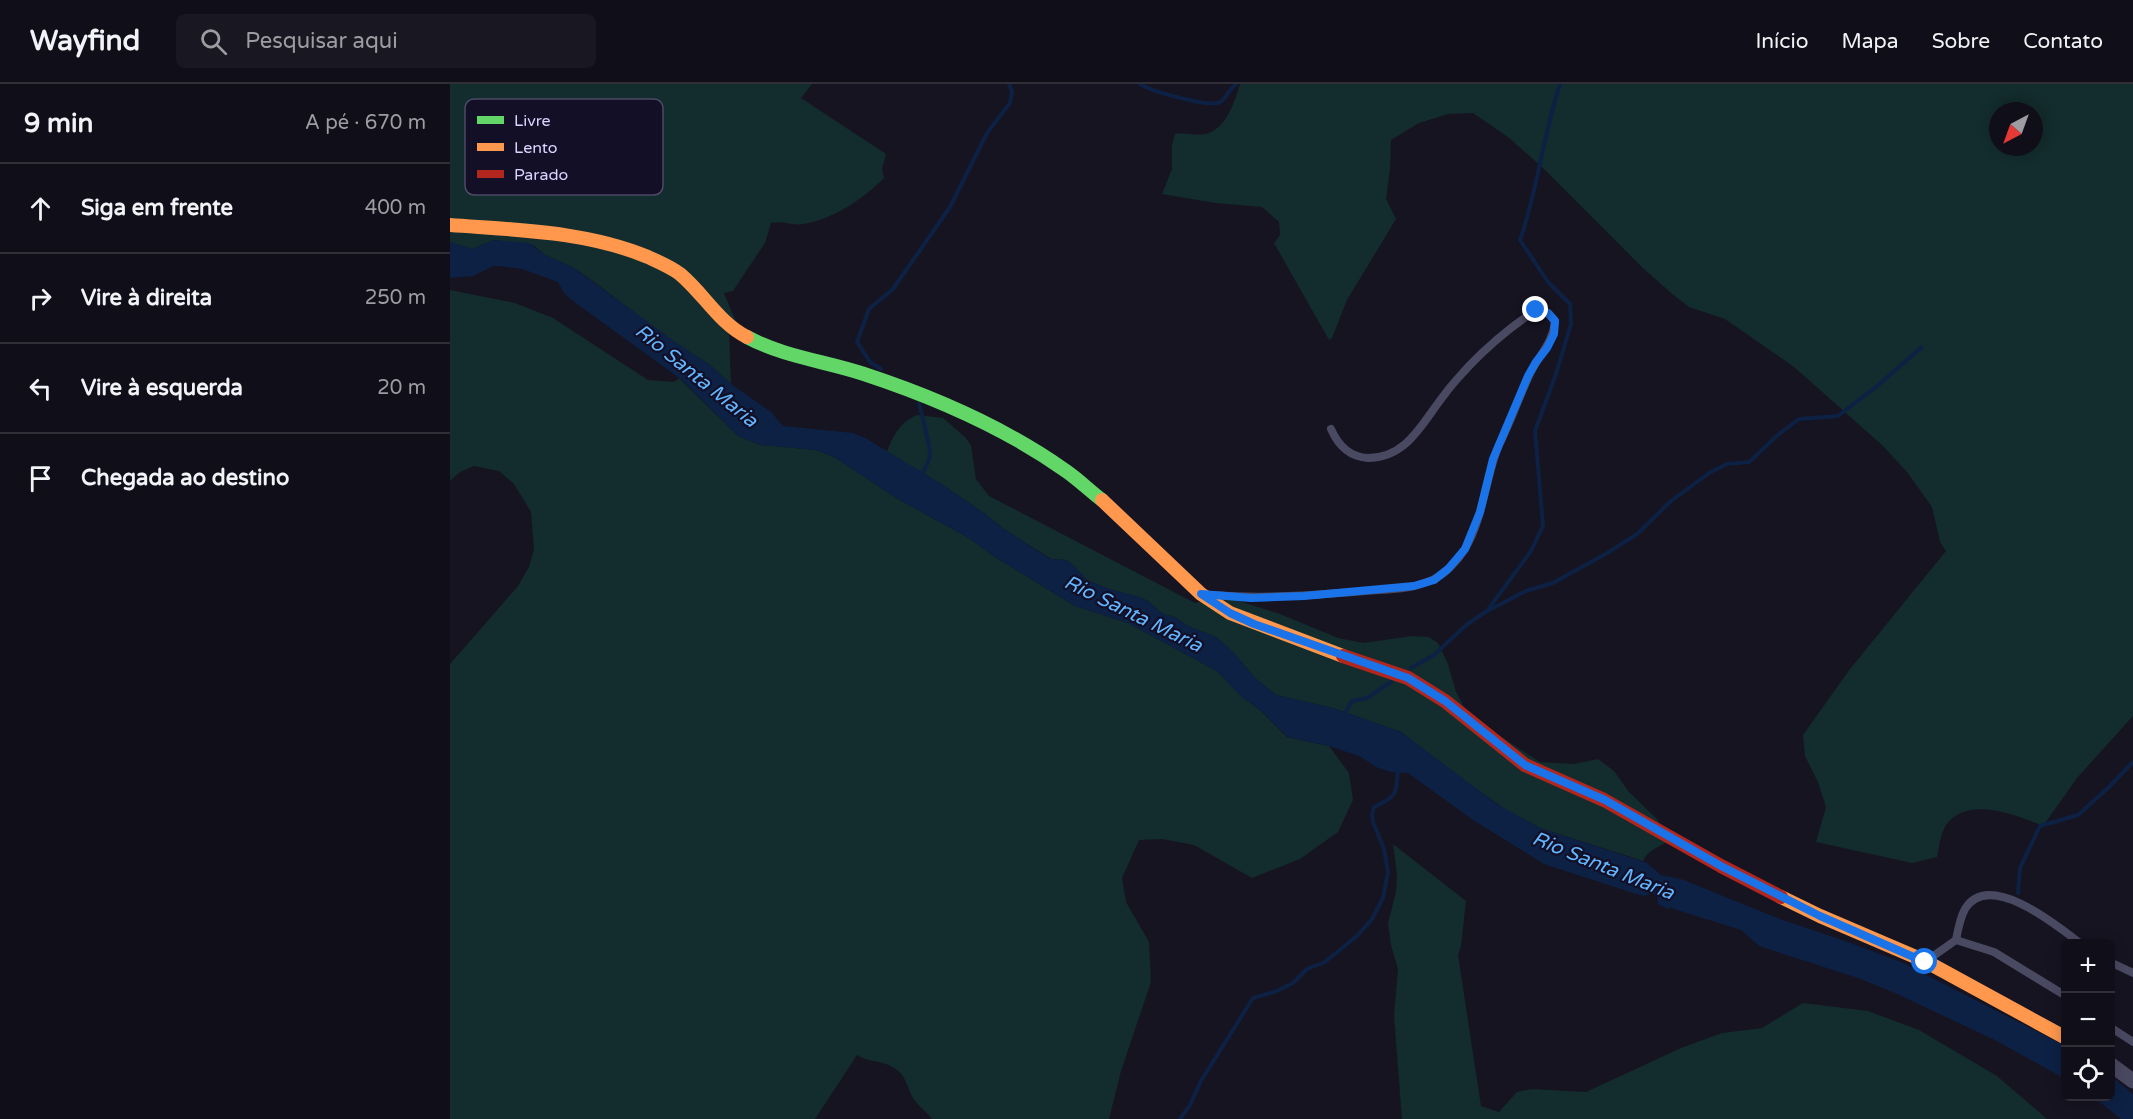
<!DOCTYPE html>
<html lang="pt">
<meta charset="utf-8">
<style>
body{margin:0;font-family:"Varela Round",sans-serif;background:#191822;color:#f1f3f6}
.controls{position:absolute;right:18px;bottom:18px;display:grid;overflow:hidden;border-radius:9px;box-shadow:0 3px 15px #0003}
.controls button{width:54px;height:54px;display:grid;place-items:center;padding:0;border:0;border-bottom:2px solid #302f38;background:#100f19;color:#f1f3f6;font:30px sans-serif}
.compass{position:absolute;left:1539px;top:18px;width:54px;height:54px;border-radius:50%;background:#100f19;box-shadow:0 3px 15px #0003;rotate:221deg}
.stop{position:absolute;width:18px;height:18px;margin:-14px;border:4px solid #1a73e8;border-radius:50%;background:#fff}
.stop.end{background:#1a73e8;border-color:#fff;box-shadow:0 2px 6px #0008}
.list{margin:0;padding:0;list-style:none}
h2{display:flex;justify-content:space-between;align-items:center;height:78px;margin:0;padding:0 24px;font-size:26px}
h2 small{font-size:20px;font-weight:400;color:#9c9ca2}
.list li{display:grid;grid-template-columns:39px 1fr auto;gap:18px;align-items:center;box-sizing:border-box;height:90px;padding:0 24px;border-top:2px solid #302f38}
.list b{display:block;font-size:22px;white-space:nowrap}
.list em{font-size:20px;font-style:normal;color:#9c9ca2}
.icon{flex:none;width:33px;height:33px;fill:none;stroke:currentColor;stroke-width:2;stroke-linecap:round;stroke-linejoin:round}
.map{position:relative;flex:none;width:1683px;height:1035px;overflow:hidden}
header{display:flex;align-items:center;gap:36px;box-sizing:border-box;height:84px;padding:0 30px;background:#100f19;border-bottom:2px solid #302f38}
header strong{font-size:28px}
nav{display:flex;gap:33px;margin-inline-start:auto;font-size:21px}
.search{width:420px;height:54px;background:#191822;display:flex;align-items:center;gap:15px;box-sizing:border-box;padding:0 21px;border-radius:9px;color:#9c9ca2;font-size:22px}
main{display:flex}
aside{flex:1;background:#100f19}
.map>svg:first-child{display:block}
.green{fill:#132c2d;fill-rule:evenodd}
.water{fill:#0d2144}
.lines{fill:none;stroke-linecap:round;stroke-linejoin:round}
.stream{stroke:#0d2144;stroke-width:4}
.lane{stroke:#4a4962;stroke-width:8}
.street{stroke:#4a4962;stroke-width:15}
.fast{stroke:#63d668;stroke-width:14}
.slow{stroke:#ff974d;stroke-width:14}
.jam{stroke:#b3261e;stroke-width:14}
.route{stroke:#1a73e8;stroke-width:8}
.labels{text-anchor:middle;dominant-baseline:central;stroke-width:4.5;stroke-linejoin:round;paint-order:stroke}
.water-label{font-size:20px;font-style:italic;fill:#62b6ff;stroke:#130f26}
.key{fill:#130f26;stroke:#4e4a67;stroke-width:1.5}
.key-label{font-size:16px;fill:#d9d4ff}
</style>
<header>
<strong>Wayfind</strong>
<div class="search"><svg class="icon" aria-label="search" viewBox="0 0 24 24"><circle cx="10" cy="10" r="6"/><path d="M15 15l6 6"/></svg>Pesquisar aqui</div>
<nav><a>Início</a><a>Mapa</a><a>Sobre</a><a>Contato</a></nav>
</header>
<main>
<aside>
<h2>9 min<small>A pé · 670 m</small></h2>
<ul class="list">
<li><svg class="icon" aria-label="ahead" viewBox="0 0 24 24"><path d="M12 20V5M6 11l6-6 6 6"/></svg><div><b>Siga em frente</b></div><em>400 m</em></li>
<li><svg class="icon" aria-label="right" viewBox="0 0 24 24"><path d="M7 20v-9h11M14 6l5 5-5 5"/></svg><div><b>Vire à direita</b></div><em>250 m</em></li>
<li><svg class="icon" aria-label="left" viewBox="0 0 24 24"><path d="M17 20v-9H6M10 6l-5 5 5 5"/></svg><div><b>Vire à esquerda</b></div><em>20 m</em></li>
<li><svg class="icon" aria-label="arrive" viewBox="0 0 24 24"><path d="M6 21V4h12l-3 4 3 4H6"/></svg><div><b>Chegada ao destino</b></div></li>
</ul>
</aside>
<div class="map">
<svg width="1683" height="1035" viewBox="0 0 1683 1035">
<rect width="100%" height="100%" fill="#161421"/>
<g class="green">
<path d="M0 0H362L351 14 436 70 432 85 434 94C413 115 384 135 353 140 343 142 334 136 321 139L315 159 283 207 274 209 289 245H279L281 300 260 281 221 256 144 198 124 184 95 171 83 161 44 156 22 165 0 158Z"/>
<path d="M790 0H1683V632L1627 694 1593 742C1567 731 1517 711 1496 741 1491 749 1489 763 1487 773L1462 779 1366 758 1376 723 1368 698 1355 672 1353 651 1400 585 1496 467 1490 458 1482 423 1457 388 1432 361 1344 283 1275 235 1239 223 1221 209 1193 184 1093 84 1058 53 1023 29 998 30 969 39 941 56 940 85 936 115 946 135 897 216 882 254 879 256 824 159 830 151 829 138 812 123 766 119 712 110 722 85V61L725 50C736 48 749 53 759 49 777 42 785 17 790 0ZM1548 27H1584V63H1548Z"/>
<path d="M0 206 65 219 103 234 198 296 224 298 229 294 288 352 311 361 366 366 384 373 448 415 519 454 545 473 625 522 678 539 767 587 792 613 810 626 837 653 879 662 899 689 903 716 888 748 850 775 802 794 744 761 712 755 689 756 672 794 676 818 699 858 701 898 671 987 659 1035H482C477 1028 467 1021 463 1014 457 1004 457 994 447 986 435 976 419 979 407 971L365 1035H0V580L68 502 79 483 84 465 81 428 64 400 49 387 24 382 10 388 0 397Z"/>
<path d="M467 331 493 334 515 353 521 361 526 395 539 412 745 519 776 513 830 530 888 554 913 559 962 552 979 553 988 559 998 580 1006 608 1019 632 1090 678 1124 680 1148 675 1164 687 1179 708 1207 735 1219 757C1210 762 1197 767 1193 777L1090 744 1056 726 1011 694 951 648 883 624 826 611 805 594 783 568 766 553 738 542 725 533 713 530 698 517 689 513 659 505 637 496 622 480 616 476 601 475 554 445 535 430 493 401 437 368C443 352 450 338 467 331Z"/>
<polygon points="943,760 1016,817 1011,862 1008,871 1031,1022 1049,1028 1067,1008 1082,1005 1136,1008 1231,964 1272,949 1312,944 1353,919 1418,927 1469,946 1547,992 1597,1035 952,1035 944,931 948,885 941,861 938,839 946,808 947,790"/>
</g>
<g class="water">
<polygon points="44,156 79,159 95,171 124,184 221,255 260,281 281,300 321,328 333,342 403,349 417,355 493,401 535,430 554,445 600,475 616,476 622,480 637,496 659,505 689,513 698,517 713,530 725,533 738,542 766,553 783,568 805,594 826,611 883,624 951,648 1047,720 1090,744 1197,779 1211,791 1231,795 1330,835 1395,857 1451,878 1615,962 1615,995 1547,957 1445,909 1408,894 1309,862 1291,846 1221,824 1217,825 1208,820 1207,813 1202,809 1194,812 1186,810 1094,780 1023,736 958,689 941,688 928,684 909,672 879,662 838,653 810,626 792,613 767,587 678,539 625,522 545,473 519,454 448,415 384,373 366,366 311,361 288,352 232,296 123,217 114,209 108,198 72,185 49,182 43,182 23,192 0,194 0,158 22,165"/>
<polygon points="1661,992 1683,1010 1683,1035 1671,1035 1643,1013 1660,1012"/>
</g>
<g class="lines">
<g class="stream">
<path d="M690 0C701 7 759 24 770 18 776 15 779 5 786 0"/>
<polyline points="431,285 420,278 407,258 419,225 443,205 500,123 537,49 560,19 562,8 559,0"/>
<path d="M469 320C471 326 481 368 480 371 479 379 474 386 470 393"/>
<path d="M1039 524 1081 467 1093 442 1085 347 1106 290 1121 240 1120 220 1098 198 1070 156C1088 105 1093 51 1110 0"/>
<polyline points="961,584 984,571 1016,541 1037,527 1076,507 1103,499 1159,468 1187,450 1221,417 1259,389 1277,380 1299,378 1329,350 1349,335 1388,332 1426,303 1472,263"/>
<polyline points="893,633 902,617 917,614 941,598"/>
<polyline points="1568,809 1570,784 1590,742 1628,731 1659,703 1683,678"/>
<path d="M730 1035 740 1021 751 997 803 914 827 907 843 899 857 885 875 878 908 851 922 835 933 814 938 788 934 765 923 738 922 731 924 723C948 712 946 710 948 684"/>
</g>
<g class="lane">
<path d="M765 511C815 515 864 511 915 507 937 505 961 506 982 496 995 491 1008 476 1015 465 1034 433 1035 394 1049 361 1060 339 1068 316 1078 294 1087 273 1103 260 1105 237L1098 229 1086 226C1062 242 1039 261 1019 282 1011 291 1002 300 995 310 973 337 958 374 918 374 899 373 888 361 881 345"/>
<path d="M1506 856C1508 845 1510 834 1515 825 1539 785 1609 843 1631 860"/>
<polyline points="1479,875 1506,856 1544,868 1616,912"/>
<polyline points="1660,878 1683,889"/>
<polyline points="1660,943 1683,958"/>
</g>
<polyline class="street" points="1660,980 1683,997"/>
<path class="fast" d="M297 253C334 273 375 277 414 290 484 313 557 345 616 387 629 396 640 407 652 416"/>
<g class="slow">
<path d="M0 141C66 146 136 147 198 173 209 178 221 183 230 190 254 210 269 239 297 253"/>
<polyline points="652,416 751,510 780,529 893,572"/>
<polyline points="1331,813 1370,832 1475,877 1616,954"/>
</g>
<polyline class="jam" points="893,572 958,594 995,617 1075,681 1154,716 1271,782 1331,813"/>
</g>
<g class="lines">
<polyline class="route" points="1086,226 1098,229 1105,237 1104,250 1097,264 1086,278 1078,292 1043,375 1030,428 1015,465 998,485 984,496 964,502 854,512 801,514 751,510 780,529 804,540 958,594 995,617 1075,681 1155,716 1271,782 1370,832 1475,878"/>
</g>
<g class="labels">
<g class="water-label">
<text transform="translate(246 292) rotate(39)">Rio Santa Maria</text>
<text transform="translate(683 530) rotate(26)">Rio Santa Maria</text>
<text transform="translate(1153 782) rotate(22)">Rio Santa Maria</text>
</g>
</g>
<rect x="15" y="15" width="198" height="96" rx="9" class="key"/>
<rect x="27" y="32" width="27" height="8" fill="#63d668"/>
<rect x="27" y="59" width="27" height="8" fill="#ff974d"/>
<rect x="27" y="86" width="27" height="8" fill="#b3261e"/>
<g class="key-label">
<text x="64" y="42">Livre</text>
<text x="64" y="69">Lento</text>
<text x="64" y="96">Parado</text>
</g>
</svg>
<div class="controls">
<button>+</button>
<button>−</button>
<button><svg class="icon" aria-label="locate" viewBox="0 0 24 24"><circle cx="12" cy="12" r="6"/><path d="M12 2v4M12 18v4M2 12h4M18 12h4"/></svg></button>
</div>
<svg class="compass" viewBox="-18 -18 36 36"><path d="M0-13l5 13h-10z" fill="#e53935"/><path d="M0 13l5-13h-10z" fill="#9c9ca2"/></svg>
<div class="stop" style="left:1475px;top:878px"></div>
<div class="stop end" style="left:1086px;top:226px"></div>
</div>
</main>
